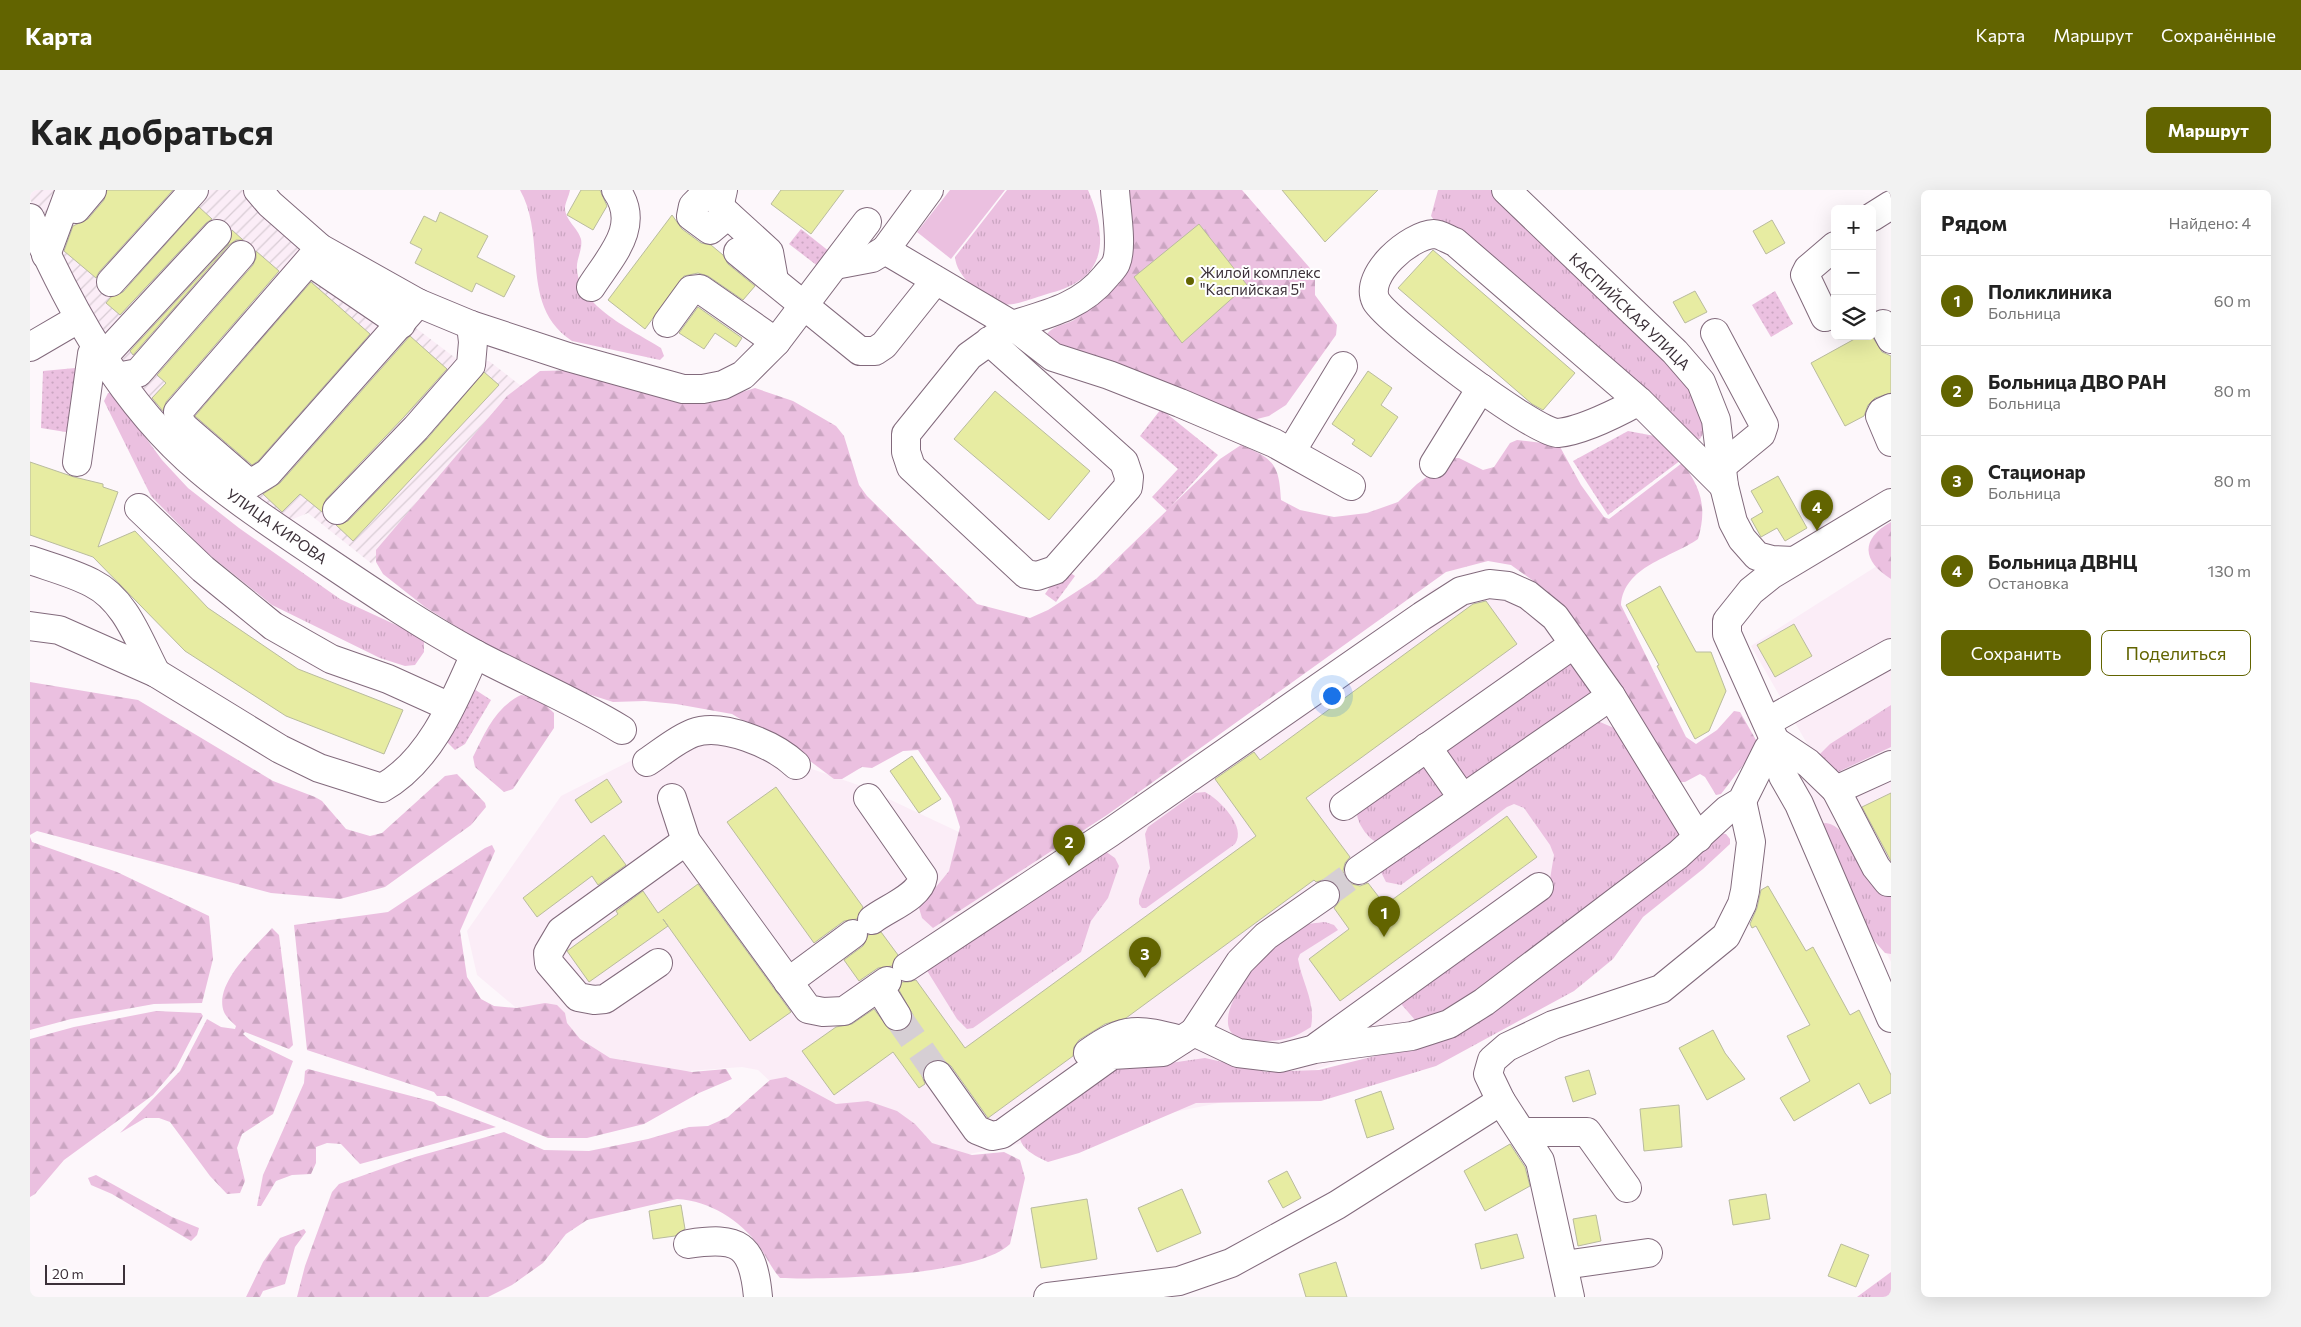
<!DOCTYPE html>
<html lang="ru">
<meta charset="utf-8">
<style>
body{margin:0;font-family:Commissioner,sans-serif;background:#f2f2f2;color:#222}
.controls{position:absolute;right:15px;top:15px;display:grid;overflow:hidden;border-radius:8px;box-shadow:0 5px 20px #0002}
.controls button{width:45px;height:45px;display:grid;place-items:center;padding:0;border:0;border-bottom:1px solid #e0e0e0;background:#fff;color:#222;font:25px sans-serif}
.scale{position:absolute;left:15px;bottom:12px;width:80px;box-sizing:border-box;padding-left:5px;border:2px solid #3c3139;border-top:0;font-size:14px;line-height:18px;white-space:nowrap;color:#3c3139;-webkit-text-stroke:4px #fff;paint-order:stroke}
.you{position:absolute;left:1301px;top:505px;width:18px;height:18px;margin:-12px;border:4px solid #fff;border-radius:50%;background:#1a73e8;box-shadow:0 0 0 8px #1a73e833}
.badge{display:grid;place-items:center;width:32px;height:32px;border-radius:50%;background:#626400;color:#fff;font-size:16px;font-weight:700}
.pin{position:absolute;translate:-50% -41px;filter:drop-shadow(0 1px 2px #0008)}
.pin::after{content:'';position:absolute;top:26px;width:18px;height:15px;background:inherit;clip-path:polygon(0 0,100% 0,50% 100%)}
.list{margin:0;padding:0;list-style:none}
h2{display:flex;justify-content:space-between;align-items:center;height:65px;margin:0;padding:0 20px;font-size:21px}
h2 small{font-size:16px;font-weight:400;color:#767676}
.list li{display:grid;grid-template-columns:32px 1fr auto;gap:15px;align-items:center;box-sizing:border-box;height:90px;padding:0 20px;border-top:1px solid #e0e0e0}
.list b{display:block;font-size:19px;white-space:nowrap}
.list p{margin:0;font-size:16px;white-space:nowrap;color:#767676}
.list em{font-size:16px;font-style:normal;color:#767676}
.actions{display:flex;gap:10px;padding:15px 20px}
.actions a{flex:1;padding:11px 0;border:1px solid #626400;border-radius:8px;text-align:center;font-size:18px;color:#626400}
.actions .main{background:#626400;color:#fff}
.icon{flex:none;width:28px;height:28px;fill:none;stroke:currentColor;stroke-width:2;stroke-linecap:round;stroke-linejoin:round}
.map{position:relative;flex:none;width:1861px;height:1107px;overflow:hidden;border-radius:8px}
header{display:flex;align-items:center;gap:30px;box-sizing:border-box;height:70px;padding:0 25px;background:#626400;color:#fff}
header strong{font-size:24px}
nav{display:flex;gap:28px;margin-inline-start:auto;font-size:18px}
.intro{display:flex;align-items:center;justify-content:space-between;box-sizing:border-box;height:120px;padding:0 30px}
h1{margin:0;font-size:35px}
.button{padding:12px 22px;border-radius:8px;background:#626400;color:#fff;font-size:18px;font-weight:700}
main{display:flex;gap:30px;padding:0 30px}
aside{flex:1;background:#fff;border-radius:8px;box-shadow:0 5px 20px #0002}
.map>svg:first-child{display:block}
.built{fill:#fbedf7}
.industrial{fill:url(#industrial-furrows)}
.grass{fill:url(#grass-tufts)}
.forest{fill:url(#forest-firs)}
.park{fill:url(#park-dots)}
.garden{fill:#ebc0e0}
.building{fill:#e7eca2;stroke:#b9bb9e}
.lines{fill:none;stroke-linecap:round;stroke-linejoin:round}
.minor-tunnel{stroke:#d6cfd4;stroke-width:28;stroke-dasharray:28 14;stroke-linecap:butt}
.minor-casing{stroke:#826a7c;stroke-width:30}
.minor{stroke:#fff;stroke-width:28}
.poi-dot{fill:#626400;stroke:#fff;stroke-width:2}
.labels{text-anchor:middle;dominant-baseline:central;stroke-width:4;stroke-linejoin:round;paint-order:stroke}
.poi-label{font-size:15px;fill:#3c3139;stroke:#fff;text-anchor:start}
.street-label{font-size:15px;fill:#3c3139;stroke:#fff}
</style>
<header>
<strong>Карта</strong>
<nav><a>Карта</a><a>Маршрут</a><a>Сохранённые</a></nav>
</header>
<div class="intro"><h1>Как добраться</h1><a class="button">Маршрут</a></div>
<main>
<div class="map">
<svg width="1861" height="1107" viewBox="0 0 1861 1107">
<defs>
<pattern id="industrial-furrows" width="10" height="10" patternUnits="userSpaceOnUse" patternTransform="scale(1.25)"><rect width="10" height="10" fill="#fbedf7"/><path d="M-1 1l2-2M0 10L10 0M9 11l2-2" fill="none" stroke="#d8ccd4"/></pattern>
<pattern id="grass-tufts" width="24" height="20" patternUnits="userSpaceOnUse" patternTransform="scale(1.25)"><rect width="24" height="20" fill="#ebc0e0"/><path d="M3 7l-1-3M5 7V3M7 7l1-3M15 17l-1-3M17 17v-4M19 17l1-3" fill="none" stroke="#caa5c1"/></pattern>
<pattern id="forest-firs" width="22" height="20" patternUnits="userSpaceOnUse" patternTransform="scale(1.25)"><rect width="22" height="20" fill="#ebc0e0"/><path d="M5 1l3.5 6h-7zM16 11l3.5 6h-7z" fill="#caa5c1"/></pattern>
<pattern id="park-dots" width="8" height="8" patternUnits="userSpaceOnUse" patternTransform="scale(1.25)"><rect width="8" height="8" fill="#ebc0e0"/><path d="M2 2h.1M6 6h.1" fill="none" stroke="#caa5c1" stroke-width="1.8" stroke-linecap="round"/></pattern>
</defs>
<rect width="100%" height="100%" fill="#fdf7fb"/>
<g class="built">
<polygon points="1861,367 1861,772 1772,595 1779,557 1721,456"/>
<polygon points="1480,384 1628,565 1456,803 1323,866 1203,910 925,967 774,923 728,880 712,877 605,885 527,852 447,785 437,741 531,606 626,558 707,553 831,596 948,651 1067,637 1311,474 1404,398"/>
</g>
<polygon class="industrial" points="0,0 217,0 237,25 428,170 459,171 495,199 342,374 278,323 253,333 113,209 19,50 0,9"/>
<g class="grass">
<path d="M490 0H540C539 6 535 13 535 18 535 30 548 38 551 49 553 60 546 69 547 79 549 117 603 140 631 158L634 166 630 170 542 151C488 115 518 50 490 0Z"/>
<path d="M977 0H1058C1071 30 1081 72 1047 92 1037 99 1023 102 1011 106 1000 109 982 117 970 114 952 108 926 86 925 67Z"/>
<path d="M1408 0H1463C1489 27 1516 55 1543 82 1571 109 1668 191 1675 224 1677 232 1675 242 1670 249H1665L1605 189 1431 40 1412 31 1404 30 1401 26Z"/>
<polygon points="78,203 83,203 132,270 158,298 209,338 310,409 377,440 394,452 394,462 385,475 375,476 350,468 242,415 176,362 121,306 74,211"/>
<polygon points="1532,472 1543,472 1563,499 1562,508 1435,592 1411,564"/>
<polygon points="1861,515 1861,557 1806,583 1791,578 1790,564 1800,554"/>
<polygon points="1570,532 1584,538 1606,565 1650,637 1648,651 1473,792 1393,833 1385,830 1372,815 1373,807 1511,705 1520,689 1524,665 1520,655 1494,618 1484,614 1477,617 1371,695 1356,692 1351,682 1351,676 1555,534"/>
<path d="M1390 571 1418 606 1351 654C1340 652 1327 634 1327 623Z"/>
<path d="M1175 602C1190 610 1217 637 1205 654L1116 718H1112L1109 714V709L1120 678 1115 644 1118 637 1165 603Z"/>
<path d="M1796 633C1820 635 1830 687 1850 702 1853 704 1858 706 1861 707V764L1855 763 1839 745 1790 634Z"/>
<path d="M1690 643 1696 644 1700 649V654L1673 679 1613 727 1583 769 1544 801 1406 876 1291 911 1166 913 1049 963 1018 972C1004 965 991 960 989 944L1091 875H1126L1175 868 1236 882 1289 880 1405 851Z"/>
<polygon points="1072,659 1085,668 1089,676 1078,708 1061,731 1051,762 943,838 937,839 927,829 896,779"/>
<path d="M1295 732 1304 735 1308 740 1270 764 1268 769C1272 793 1286 812 1281 837 1261 850 1251 851 1227 851 1153 852 1240 749 1269 737 1277 733 1287 733 1295 732Z"/>
<polygon points="1861,1082 1861,1107 1827,1107"/>
</g>
<g class="forest">
<path d="M1096 0H1212L1279 77 1285 87V105L1307 135 1306 145 1256 215 1239 226 1223 230C1177 208 1128 189 1080 171 1059 163 1037 160 1018 150L1017 144C1024 135 1035 135 1044 130 1105 90 1109 68 1096 0Z"/>
<path d="M549 180 667 212 683 211 725 198 763 211 806 236 814 246 829 295 837 306 947 414 1000 428 1018 420 1066 389 1190 269 1211 255C1244 269 1249 274 1251 310L1270 320 1304 327 1337 323 1368 312 1387 294 1423 268H1429L1453 280 1464 277 1480 253 1487 250 1529 255 1551 295 1574 327 1579 329 1652 273C1672 298 1677 319 1668 349 1641 368 1594 376 1591 415L1656 547 1666 554 1687 540 1704 521 1710 522 1726 550 1724 561 1691 604 1686 605 1675 587 1670 584 1655 592H1648L1590 501 1516 400 1481 375 1458 371 1416 382 1077 625 903 738 892 728 889 718 919 681 930 637 921 609 888 560 873 561 842 578 832 577 812 589H804L780 571 702 524 646 514 615 511 583 512 555 503 451 452 395 417 353 384 346 372V360L477 206 510 181Z"/>
<path d="M1861 332V389C1832 371 1830 349 1861 332Z"/>
<polygon points="0,492 108,510 243,591 285,607 292,611 316,639 340,646 352,643 415,586 427,584 455,613 456,617 441,635 355,697 310,709 241,703 7,641 0,645"/>
<path d="M491 505C505 506 514 513 524 523V538L483 599 474 602 445 577 443 567C455 542 466 517 491 505Z"/>
<polygon points="0,647 2,652 87,682 179,726 183,769 172,813 124,814 41,829 0,840"/>
<polygon points="462,655 465,661 430,741 437,787 451,809 464,816 487,818 515,813 527,815 535,823 537,833 550,849 580,868 662,882 696,879 702,889 669,903 614,934 557,948 518,948 416,906 407,906 404,902 277,860 264,735 358,722 455,658"/>
<path d="M242 738 249 745 263 855 259 859 215 842 213 844 220 850 263 871 243 924 212 944 207 958 215 991 210 1003 197 1004 180 986 140 932 129 928H115L90 943 150 881 177 829 191 837 205 839 206 836C202 832 196 827 194 822 183 794 225 757 242 738Z"/>
<polygon points="126,821 171,823 173,826 146,878 123,905 34,970 5,1004 0,1007 0,849 44,837"/>
<polygon points="278,879 404,912 409,916 466,937 330,974 311,954 297,953 286,957 286,973 281,984 262,985 246,991 231,1016 227,1016 233,985 274,893 275,881"/>
<path d="M756 887 806 914 838 911 867 921 885 934 902 953 942 965 974 962 990 970 995 988 980 1054C948 1086 796 1090 750 1088 741 1078 736 1066 729 1056 710 1030 680 1011 647 1009L557 1030 536 1044 513 1073 482 1095 458 1107H267L275 1076 302 1002 309 994 385 967 474 942 514 960 559 961 618 949 659 937 678 936 698 927 740 890Z"/>
<polygon points="66,985 142,1027 169,1038 167,1045 161,1051 82,1004 61,995 58,988"/>
<polygon points="274,1039 276,1042 265,1057 255,1094 233,1101 230,1107 216,1107 233,1072 250,1048"/>
</g>
<g class="park">
<polygon points="771,39 800,62 789,77 759,54"/>
<polygon points="1745,101 1763,134 1741,147 1722,115"/>
<polygon points="56,177 48,244 11,238 13,181"/>
<polygon points="1131,219 1188,265 1137,321 1122,307 1148,279 1110,246"/>
<polygon points="1598,241 1630,247 1651,270 1578,325 1543,271"/>
<polygon points="1033,378 1045,386 1026,412 1015,404"/>
<polygon points="441,497 461,510 435,554 425,560 414,549"/>
</g>
<polygon class="garden" points="920,0 975,0 921,69 887,42"/>
<g class="building">
<polygon points="77,0 143,0 69,82 66,88 34,61 43,36 58,29 74,10"/>
<polygon points="551,0 570,0 577,16 563,40 537,25"/>
<polygon points="751,0 814,0 781,44 741,14"/>
<polygon points="1252,0 1348,0 1295,52"/>
<polygon points="169,17 182,29 176,33 90,125 76,113 81,107 93,102"/>
<polygon points="410,22 458,46 447,67 485,86 474,107 446,93 442,102 385,73 392,59 380,53 394,26 406,32"/>
<polygon points="642,25 652,39 671,53 681,55 693,65 698,74 725,96 713,110 678,86 668,83 654,86 615,139 578,110"/>
<polygon points="1742,30 1755,53 1736,64 1723,41"/>
<polygon points="1169,34 1217,95 1152,153 1104,87"/>
<polygon points="202,40 213,50 206,50 199,55 103,165 100,161 198,55"/>
<polygon points="1403,60 1545,183 1513,220 1502,214 1368,98"/>
<polygon points="226,61 249,81 136,212 133,221 122,208 136,193 127,185 223,75 226,68"/>
<polygon points="281,92 340,144 228,271 222,275 165,226"/>
<polygon points="1665,101 1677,122 1655,133 1643,112"/>
<polygon points="668,117 712,148 706,157 685,143 674,159 649,143"/>
<polygon points="380,146 417,179 374,227 296,309 292,322 270,304 252,322 233,304 250,293"/>
<polygon points="1830,146 1842,146 1852,162 1861,166 1861,203 1845,208 1838,215 1834,226 1815,236 1781,173"/>
<polygon points="1338,181 1362,198 1351,215 1368,227 1341,267 1322,254 1325,250 1302,234"/>
<polygon points="454,182 469,195 323,351 306,335 318,331 397,249"/>
<polygon points="965,201 1060,281 1019,330 924,249"/>
<polygon points="0,272 44,287 73,294 73,297 88,302 68,357 105,341 178,418 268,479 373,520 354,564 256,526 155,461 63,367 0,345"/>
<polygon points="1748,286 1777,338 1755,351 1747,338 1731,347 1721,329 1733,322 1721,301"/>
<polygon points="1630,396 1666,462 1681,462 1696,501 1679,541 1665,549 1627,476 1629,475 1596,415"/>
<polygon points="1456,411 1487,454 1276,608 1320,667 1315,673 1313,681 1316,689 1322,694 1330,696 1338,693 1355,715 1477,626 1507,667 1310,811 1279,769 1319,739 1304,718 1309,712 1311,704 1308,696 1301,691 1293,690 1286,692 1284,690 1096,828 1075,834 1049,850 1044,857 1043,866 958,928 921,876 914,871 906,870 899,873 894,879 892,886 895,894 889,898 863,862 804,905 772,861 806,837 822,834 844,819 859,839 867,842 875,839 881,833 883,825 869,800 872,792 878,792 886,790 935,858 1226,646 1185,589 1224,562 1230,570 1443,414"/>
<polygon points="1764,434 1782,466 1745,487 1727,455"/>
<polygon points="882,566 911,609 889,623 860,581"/>
<polygon points="577,589 592,612 561,633 545,610"/>
<polygon points="746,597 833,717 827,729 814,731 784,753 697,632"/>
<polygon points="1861,603 1861,671 1832,617"/>
<polygon points="574,645 596,675 568,695 562,686 507,727 493,708"/>
<polygon points="668,694 761,822 720,851 633,729 638,736 559,792 537,761 588,724 586,721 613,701 628,723"/>
<polygon points="1738,696 1776,761 1783,757 1820,825 1829,820 1861,885 1861,903 1840,914 1829,893 1764,931 1750,908 1780,891 1757,846 1780,835 1726,736 1722,738 1720,734 1727,718 1731,700"/>
<polygon points="851,742 868,765 862,776 848,778 829,791 814,770 833,756 838,745"/>
<polygon points="1683,840 1695,863 1715,889 1677,910 1649,858"/>
<polygon points="1559,880 1566,904 1543,912 1535,887"/>
<polygon points="1351,901 1364,939 1337,948 1325,910"/>
<polygon points="1649,915 1652,957 1614,961 1610,919"/>
<polygon points="1480,954 1495,977 1500,996 1455,1021 1434,981"/>
<polygon points="1257,981 1271,1008 1253,1018 1238,991"/>
<polygon points="1152,999 1171,1043 1127,1062 1108,1018"/>
<polygon points="1736,1004 1740,1029 1703,1035 1699,1010"/>
<polygon points="1057,1009 1067,1069 1011,1078 1001,1018"/>
<polygon points="651,1015 655,1039 645,1046 623,1049 619,1021"/>
<polygon points="1566,1025 1571,1051 1548,1056 1543,1029"/>
<polygon points="1487,1044 1494,1068 1451,1079 1445,1054"/>
<polygon points="1811,1054 1839,1065 1826,1097 1798,1086"/>
<polygon points="1306,1072 1317,1107 1276,1107 1269,1084"/>
</g>
<g class="lines">
<g class="minor-tunnel">
<polyline points="1295,705 1329,680"/>
<polyline points="867,826 908,885"/>
</g>
<g class="minor-casing">
<g id="minor">
<polyline points="228,0 240,14 290,58 388,113 441,135 538,167 653,199 673,199 693,195 713,185 746,152 837,32"/>
<polyline points="693,0 690,13 694,21 739,62 744,90"/>
<polyline points="1476,0 1645,162 1671,192 1686,230 1694,296 1703,332 1712,349 1727,366 1742,370 1763,371"/>
<polyline points="690,6 672,7 663,16 661,26 680,40 698,25"/>
<polyline points="46,19 62,0"/>
<polyline points="1842,27 1861,15"/>
<path d="M0 28C41 121 92 214 170 280 209 313 252 341 295 370 344 403 393 436 445 464 494 490 545 511 592 540"/>
<polyline points="290,58 148,222 149,230 154,237 220,294 238,283 388,113"/>
<polyline points="855,60 899,0"/>
<polyline points="708,62 830,161 845,161 854,155 905,91"/>
<polyline points="16,65 40,0"/>
<polyline points="280,72 371,134"/>
<path d="M805 75 842 68 855 60 982 135C1018 124 1052 116 1076 86 1079 82 1084 78 1086 73 1093 57 1086 19 1085 0"/>
<polyline points="81,92 164,0"/>
<path d="M561 97C580 67 612 36 586 0"/>
<polyline points="1795,127 1775,85 1778,79 1805,56"/>
<polyline points="637,133 661,100 670,99 746,152"/>
<polyline points="1853,134 1861,149"/>
<polyline points="1685,143 1734,235 1731,244 1692,276"/>
<polyline points="959,151 1094,272 1099,287 1098,297 1025,380 1007,386 996,384 881,277 876,262 876,244 939,166 982,135 1023,167 1079,185 1150,213 1244,253 1321,296"/>
<polyline points="0,157 48,129"/>
<polyline points="73,167 187,44"/>
<polyline points="87,187 108,183 211,65"/>
<path d="M1609 211C1589 222 1551 241 1528 243 1507 245 1358 132 1346 111 1333 85 1380 45 1404 44 1410 44 1419 50 1425 52L1609 211 1694 296"/>
<polyline points="1861,218 1852,222 1850,226 1861,252"/>
<polyline points="1261,262 1313,176"/>
<polyline points="47,272 62,164 66,156"/>
<polyline points="1404,274 1451,198"/>
<polyline points="1861,313 1741,385 1721,401 1697,431 1697,444 1745,551 1753,586 1769,614 1861,828"/>
<polyline points="109,318 173,379 243,436 301,469 358,489 420,517"/>
<polyline points="307,320 386,238 441,175 443,152 441,135"/>
<path d="M0 370C20 377 43 383 62 393 96 410 109 451 126 483"/>
<path d="M0 436 29 440 126 483 250 559 289 578 352 598C400 571 424 512 445 464"/>
<polyline points="1737,532 1861,463"/>
<polyline points="1745,551 1778,573 1806,600 1861,575"/>
<polyline points="1397,557 1432,607"/>
<path d="M617 572C631 563 647 549 663 543 692 532 745 555 766 575"/>
<polyline points="1806,600 1846,677 1858,692 1861,692"/>
<polyline points="642,608 656,651 778,819 793,822 814,821 857,791"/>
<path d="M838 608 893 687C890 707 857 718 842 730"/>
<polyline points="1314,616 1544,454"/>
<polyline points="1329,680 1581,506"/>
<polyline points="628,773 575,809 564,810 548,807 519,773 518,763 531,741 656,651"/>
<polyline points="877,777 1081,642 1392,426 1431,401 1459,394 1478,396 1498,405 1525,427 1581,506 1668,648"/>
<polyline points="758,792 823,744"/>
<polyline points="849,797 867,826"/>
<polyline points="1164,842 1210,772 1236,746 1295,705"/>
<polyline points="1288,856 1509,697"/>
<path d="M1058 863C1096 836 1108 839 1151 850"/>
<polyline points="908,885 947,940 962,946 972,944 1082,865 1133,862 1164,842 1208,863 1250,868 1285,859 1382,846 1419,834 1454,812 1648,665 1697,620 1712,611 1738,559 1745,551"/>
<polyline points="1471,911 1510,971 1540,1107"/>
<polyline points="1492,942 1557,942 1597,998"/>
<path d="M658 1054C709 1046 723 1054 728 1107"/>
<polyline points="1534,1075 1618,1063"/>
<polyline points="1018,1107 1149,1091 1201,1073 1307,1015 1471,911 1458,884 1462,870 1477,857 1523,835 1631,799 1696,746 1712,714 1715,701 1721,652 1712,611"/>
</g>
</g>
<use href="#minor" class="minor"/>
</g>
<circle class="poi-dot" cx="1160" cy="91" r="5"/>
<g class="labels">
<g class="poi-label">
<text x="1170" y="82">Жилой комплекс<tspan x="1170" dy="17">"Каспийская 5"</tspan></text>
</g>
<g class="street-label">
<text transform="translate(1600 121) rotate(44)">КАСПИЙСКАЯ УЛИЦА</text>
<text transform="translate(247 336) rotate(35)">УЛИЦА КИРОВА</text>
</g>
</g>
</svg>
<div class="controls">
<button>+</button>
<button>−</button>
<button><svg class="icon" aria-label="layers" viewBox="0 0 24 24"><path d="M12 4l9 5-9 5-9-5zM3 14l9 5 9-5"/></svg></button>
</div>
<div class="scale">20 m</div>
<div class="you"></div>
<div class="pin badge" style="left:1354px;top:747px">1</div>
<div class="pin badge" style="left:1039px;top:676px">2</div>
<div class="pin badge" style="left:1115px;top:788px">3</div>
<div class="pin badge" style="left:1787px;top:341px">4</div>
</div>
<aside>
<h2>Рядом<small>Найдено: 4</small></h2>
<ul class="list">
<li><span class="badge">1</span><div><b>Поликлиника</b><p>Больница</p></div><em>60 m</em></li>
<li><span class="badge">2</span><div><b>Больница ДВО РАН</b><p>Больница</p></div><em>80 m</em></li>
<li><span class="badge">3</span><div><b>Стационар</b><p>Больница</p></div><em>80 m</em></li>
<li><span class="badge">4</span><div><b>Больница ДВНЦ</b><p>Остановка</p></div><em>130 m</em></li>
</ul>
<div class="actions"><a class="main">Сохранить</a><a>Поделиться</a></div>
</aside>
</main>
